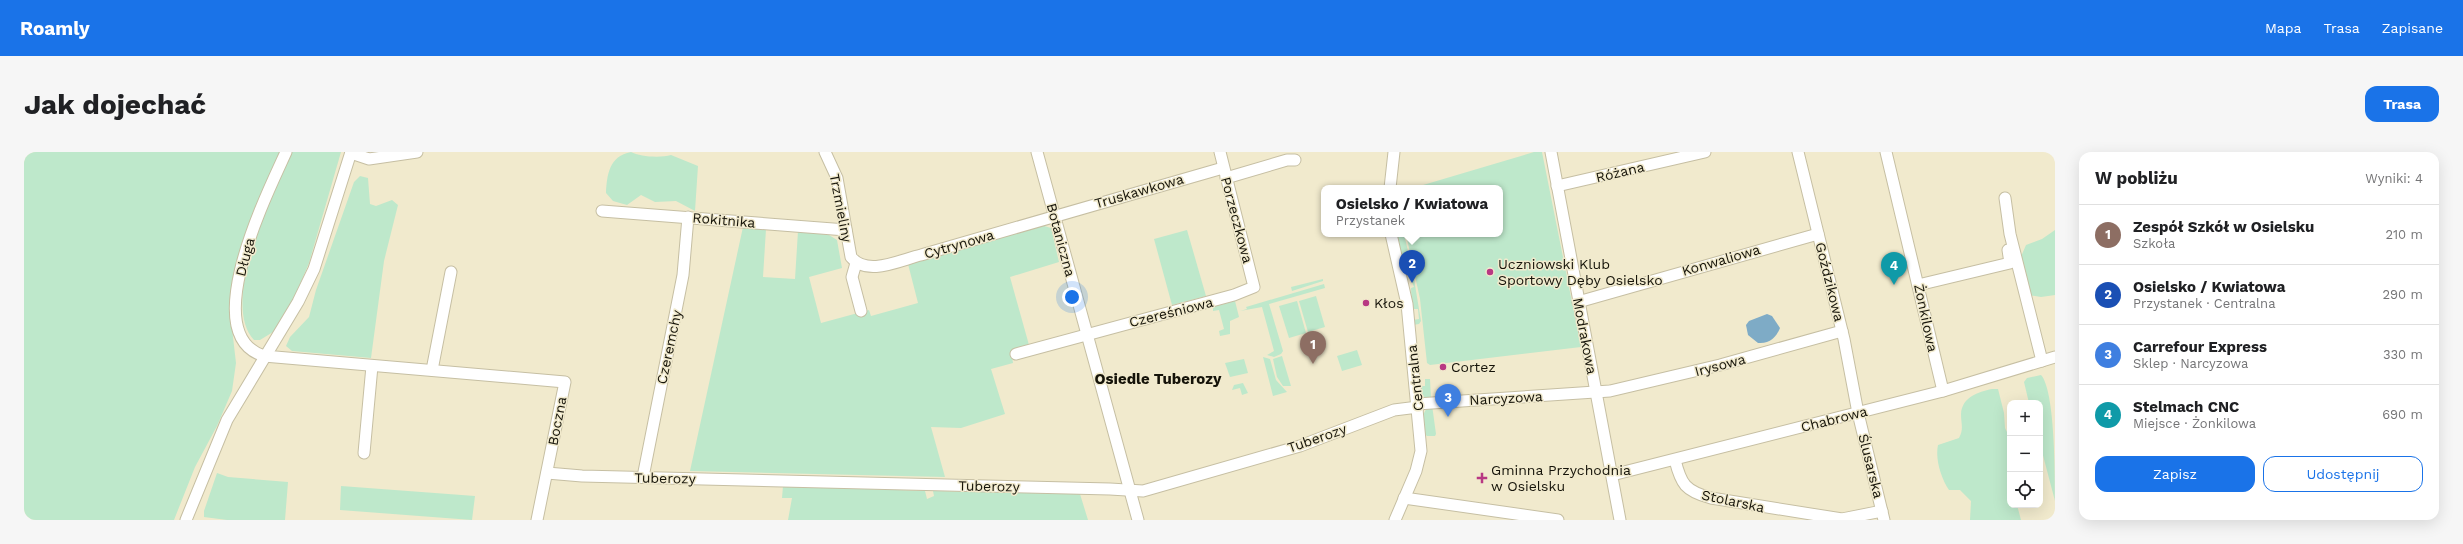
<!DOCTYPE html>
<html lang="pl">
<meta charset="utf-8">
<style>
body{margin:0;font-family:"Work Sans",sans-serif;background:#f6f6f6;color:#202124}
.controls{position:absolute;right:12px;bottom:12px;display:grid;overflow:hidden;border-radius:8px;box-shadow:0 4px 16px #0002}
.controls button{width:36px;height:36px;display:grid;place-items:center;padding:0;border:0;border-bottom:1px solid #e0e0e0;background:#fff;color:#202124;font:20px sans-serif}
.you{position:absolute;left:1048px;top:145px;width:14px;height:14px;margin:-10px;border:3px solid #fff;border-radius:50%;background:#1a73e8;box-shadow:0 0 0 6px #1a73e833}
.badge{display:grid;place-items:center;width:26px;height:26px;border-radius:50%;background:#1a73e8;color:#fff;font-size:13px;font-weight:700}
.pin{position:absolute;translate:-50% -33px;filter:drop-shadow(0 1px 2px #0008)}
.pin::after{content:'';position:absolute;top:21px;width:14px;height:12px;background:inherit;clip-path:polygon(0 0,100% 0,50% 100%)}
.popup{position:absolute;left:1297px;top:33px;width:182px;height:52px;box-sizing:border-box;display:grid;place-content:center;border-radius:8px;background:#fff;filter:drop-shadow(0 1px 3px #0005);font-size:13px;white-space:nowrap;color:#757577}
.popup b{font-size:15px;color:#202124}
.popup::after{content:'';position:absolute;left:50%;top:100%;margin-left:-8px;border:8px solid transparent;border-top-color:#fff}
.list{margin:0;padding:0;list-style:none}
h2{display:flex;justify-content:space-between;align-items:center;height:52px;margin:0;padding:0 16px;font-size:17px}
h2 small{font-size:13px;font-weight:400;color:#757577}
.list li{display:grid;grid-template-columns:26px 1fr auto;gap:12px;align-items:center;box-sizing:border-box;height:60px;padding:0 16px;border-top:1px solid #e0e0e0}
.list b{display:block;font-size:15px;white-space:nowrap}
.list p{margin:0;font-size:13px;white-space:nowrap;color:#757577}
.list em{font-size:13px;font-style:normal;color:#757577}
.actions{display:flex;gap:8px;padding:12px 16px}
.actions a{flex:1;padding:9px 0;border:1px solid #1a73e8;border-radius:12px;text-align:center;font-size:14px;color:#1a73e8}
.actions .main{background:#1a73e8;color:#fff}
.icon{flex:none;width:22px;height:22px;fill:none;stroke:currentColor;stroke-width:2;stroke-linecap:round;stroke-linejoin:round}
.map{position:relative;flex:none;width:2031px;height:368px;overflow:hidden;border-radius:12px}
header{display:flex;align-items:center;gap:24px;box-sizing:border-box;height:56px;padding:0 20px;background:#1a73e8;color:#fff}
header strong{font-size:19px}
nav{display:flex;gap:22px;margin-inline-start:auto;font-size:14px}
.intro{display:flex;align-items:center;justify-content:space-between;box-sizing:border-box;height:96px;padding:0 24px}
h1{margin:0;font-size:28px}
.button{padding:10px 18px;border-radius:12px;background:#1a73e8;color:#fff;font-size:14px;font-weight:700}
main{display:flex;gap:24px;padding:0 24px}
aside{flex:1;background:#fff;border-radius:12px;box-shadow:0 4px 16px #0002}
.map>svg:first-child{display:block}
.green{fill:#bee8cb}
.water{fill:#7eabc6}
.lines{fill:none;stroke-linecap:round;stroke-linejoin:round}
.minor-casing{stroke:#c6bfa3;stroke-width:13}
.minor{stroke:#fff;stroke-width:11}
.poi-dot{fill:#b83883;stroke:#f1eacd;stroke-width:1.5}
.labels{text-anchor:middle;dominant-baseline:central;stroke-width:3;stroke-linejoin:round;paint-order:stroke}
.street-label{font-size:14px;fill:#151309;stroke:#f1eacd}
.poi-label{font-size:14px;fill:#151309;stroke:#f1eacd;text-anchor:start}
.neighbourhood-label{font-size:15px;font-weight:bold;fill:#151309;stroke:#f1eacd}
</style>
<header>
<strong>Roamly</strong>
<nav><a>Mapa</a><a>Trasa</a><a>Zapisane</a></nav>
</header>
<div class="intro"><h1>Jak dojechać</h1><a class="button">Trasa</a></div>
<main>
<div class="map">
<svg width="2031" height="368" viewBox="0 0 2031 368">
<rect width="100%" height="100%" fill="#f1eacd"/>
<g class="green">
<polygon points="0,0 259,0 230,66 208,130 206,159 212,211 208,239 193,274 171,315 150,368 0,368"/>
<path d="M266 0H317L285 111 271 144 250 180 266 185 285 165 292 138 330 30 336 24 344 26 346 52 352 54 368 48 374 53 360 109 347 206 268 199 262 194 266 185 249 180 236 188H230C195 151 249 40 266 0Z"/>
<path d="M607 0C616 5 637 6 647 3L674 14 671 59 652 49 631 50 617 43 603 53 589 49 582 41C583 23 585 4 607 0Z"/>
<polygon points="1510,0 1518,0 1557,195 1406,213 1403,211 1396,147 1382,82 1476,82 1476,36 1389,36"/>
<polygon points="1017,73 1027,76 1035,110 986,125 1005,193 987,198 989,211 967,217 981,262 937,276 907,275 921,325 666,319 719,75 742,77 739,125 771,127 774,79 805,83 813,88 818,116 785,125 797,171 845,158 847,164 894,151 884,112"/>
<polygon points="1163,78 1182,144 1148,153 1130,87"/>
<polygon points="2031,78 2031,143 2017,145 2004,143 1996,107 2002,93 2018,87"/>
<polygon points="1371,82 1380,82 1390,125 1387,125 1377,107"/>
<polygon points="1299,127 1299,129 1268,139 1267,135"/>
<polygon points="1390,127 1397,169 1395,172 1389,173 1389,168 1395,167 1394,157 1388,157 1387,136 1390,135 1388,130"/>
<polygon points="1300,132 1301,136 1245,152 1259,199 1257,202 1250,205 1243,203 1250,199 1238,155 1216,159 1223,157 1222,155"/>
<polygon points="1292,144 1301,175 1284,180 1275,149"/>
<polygon points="1211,149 1215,165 1206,169 1206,182 1196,184 1195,179 1200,177 1195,158 1189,159 1189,155"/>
<polygon points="1273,149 1282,181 1265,186 1255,154"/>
<polygon points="1333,198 1338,213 1318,219 1313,204"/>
<polygon points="1258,204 1267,234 1259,234 1253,225 1249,207"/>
<polygon points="1239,205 1246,207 1252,228 1263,240 1249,244"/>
<polygon points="1220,207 1224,221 1206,225 1201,211"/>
<path d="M2017 223C2031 238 2031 323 2031 349L2016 292V251H2005L2000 230 2003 226Z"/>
<polygon points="1401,227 1406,227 1407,247 1402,247 1397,241 1395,234 1401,234"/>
<polygon points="1219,231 1224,241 1218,243 1216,236 1208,238 1210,233"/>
<path d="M1968 237H1974L1980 261 1981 276 1986 286V353H1993L1997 368H1946L1947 349 1936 338H1925C1917 326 1911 307 1914 293L1935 286C1940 277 1937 272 1937 262 1938 245 1954 240 1968 237Z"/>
<path d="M1408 253 1412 282 1411 284H1403L1400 281C1399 270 1396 259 1408 253Z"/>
<polygon points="193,321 204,325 264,330 261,368 203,368 180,365 180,359"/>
<polygon points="317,334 451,344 448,368 316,358"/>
<polygon points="759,334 901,339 903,347 910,344 909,339 1056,342 1064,368 764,368 768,346 758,346"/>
</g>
<path class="water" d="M1743 162 1748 164 1756 176C1752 186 1745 192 1734 191L1724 183 1722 173 1725 169Z"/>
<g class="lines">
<g class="minor-casing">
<g id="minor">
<path d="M262 0C244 40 172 183 240 204L541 230 513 368"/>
<path d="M801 0 813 26 827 105C843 125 876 108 897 103L1199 16"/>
<polyline points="1013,0 1114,368"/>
<polyline points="1527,0 1596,368"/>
<polyline points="1774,0 1820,187 1834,261 1860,368"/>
<polyline points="1862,0 1919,239"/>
<polyline points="327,1 345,7 393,0"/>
<polyline points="1202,26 1263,8 1271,8"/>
<polyline points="1533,34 1681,0"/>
<polyline points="1366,36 1370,0"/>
<polyline points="1981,46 1986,82 2018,209"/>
<polyline points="578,59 822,78"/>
<polyline points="1367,82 1383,152 1397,299 1392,319 1371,368"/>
<polyline points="832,111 828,125 837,159"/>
<polyline points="1894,133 1986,111 1984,98"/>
<polyline points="1554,150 1794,82"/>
<polyline points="992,202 1210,143 1230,135 1196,0"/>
<polyline points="408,218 427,120"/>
<polyline points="1393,252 1586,239 1696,213 1818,179"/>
<polyline points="340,301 348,214"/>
<path d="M1651 308C1657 332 1661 339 1687 346L1818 367 1858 359"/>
<polyline points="523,321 558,324 1086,337 1119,339 1276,294 1370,258 1394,255"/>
<polyline points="1588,323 1919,239 2031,205"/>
<polyline points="619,325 659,123 664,65"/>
<polyline points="1380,346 1534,368"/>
<polyline points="162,368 203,268 274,150 290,117 327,0"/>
</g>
</g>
<use href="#minor" class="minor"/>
</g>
<g class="poi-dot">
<circle cx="1466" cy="120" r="4"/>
<circle cx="1342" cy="151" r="4"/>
<circle cx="1419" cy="215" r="4"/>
<path d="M1456 320h4v4h4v4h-4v4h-4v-4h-4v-4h4z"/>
</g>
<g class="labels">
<g class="street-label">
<text transform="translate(1596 20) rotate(-13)">Różana</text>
<text transform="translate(1115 39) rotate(-16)">Truskawkowa</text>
<text transform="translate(817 56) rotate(79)">Trzmieliny</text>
<text transform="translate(700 68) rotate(5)">Rokitnika</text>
<text transform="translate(1213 68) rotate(75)">Porzeczkowa</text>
<text transform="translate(1037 88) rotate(75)">Botaniczna</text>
<text transform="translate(935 92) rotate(-16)">Cytrynowa</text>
<text transform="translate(221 105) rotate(-75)">Długa</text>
<text transform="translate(1697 108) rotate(-16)">Konwaliowa</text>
<text transform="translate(1806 130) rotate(76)">Goździkowa</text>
<text transform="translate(1147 160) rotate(-14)">Czereśniowa</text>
<text transform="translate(1902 166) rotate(78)">Żonkilowa</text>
<text transform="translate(1561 184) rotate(79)">Modrakowa</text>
<text transform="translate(645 195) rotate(-78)">Czeremchy</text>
<text transform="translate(1696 213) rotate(-15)">Irysowa</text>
<text transform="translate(1391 226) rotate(-96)">Centralna</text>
<text transform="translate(1482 246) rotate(-3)">Narcyzowa</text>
<text transform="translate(1810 267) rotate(-14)">Chabrowa</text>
<text transform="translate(533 269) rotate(-79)">Boczna</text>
<text transform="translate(1293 286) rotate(-19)">Tuberozy</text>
<text transform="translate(1847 314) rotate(76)">Ślusarska</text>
<text transform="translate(641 326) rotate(1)">Tuberozy</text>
<text transform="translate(965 334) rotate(1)">Tuberozy</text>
<text transform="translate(1709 349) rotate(12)">Stolarska</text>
</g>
<g class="poi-label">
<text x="1474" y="112">Uczniowski Klub<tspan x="1474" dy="16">Sportowy Dęby Osielsko</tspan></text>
<text x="1350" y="151">Kłos</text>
<text x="1427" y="215">Cortez</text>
<text x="1467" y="318">Gminna Przychodnia<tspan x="1467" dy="16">w Osielsku</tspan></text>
</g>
<g class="neighbourhood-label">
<text x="1134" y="227">Osiedle Tuberozy</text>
</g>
</g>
</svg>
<div class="controls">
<button>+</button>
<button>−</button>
<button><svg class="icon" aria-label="locate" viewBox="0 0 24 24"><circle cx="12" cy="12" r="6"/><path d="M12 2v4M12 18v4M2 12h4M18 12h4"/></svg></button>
</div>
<div class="you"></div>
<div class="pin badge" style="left:1289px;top:212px;background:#8d6e63">1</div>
<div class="pin badge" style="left:1388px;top:131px;background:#1a4fb4">2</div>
<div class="popup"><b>Osielsko / Kwiatowa</b>Przystanek</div>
<div class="pin badge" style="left:1424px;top:265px;background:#3f7fe0">3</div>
<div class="pin badge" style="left:1870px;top:133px;background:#0f9aa8">4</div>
</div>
<aside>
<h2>W pobliżu<small>Wyniki: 4</small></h2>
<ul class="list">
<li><span class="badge" style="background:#8d6e63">1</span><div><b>Zespół Szkół w Osielsku</b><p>Szkoła</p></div><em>210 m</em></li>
<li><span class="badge" style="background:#1a4fb4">2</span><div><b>Osielsko / Kwiatowa</b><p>Przystanek · Centralna</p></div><em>290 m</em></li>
<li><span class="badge" style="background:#3f7fe0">3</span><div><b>Carrefour Express</b><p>Sklep · Narcyzowa</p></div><em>330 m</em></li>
<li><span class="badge" style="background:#0f9aa8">4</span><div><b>Stelmach CNC</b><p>Miejsce · Żonkilowa</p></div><em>690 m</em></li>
</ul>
<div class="actions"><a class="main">Zapisz</a><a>Udostępnij</a></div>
</aside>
</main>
